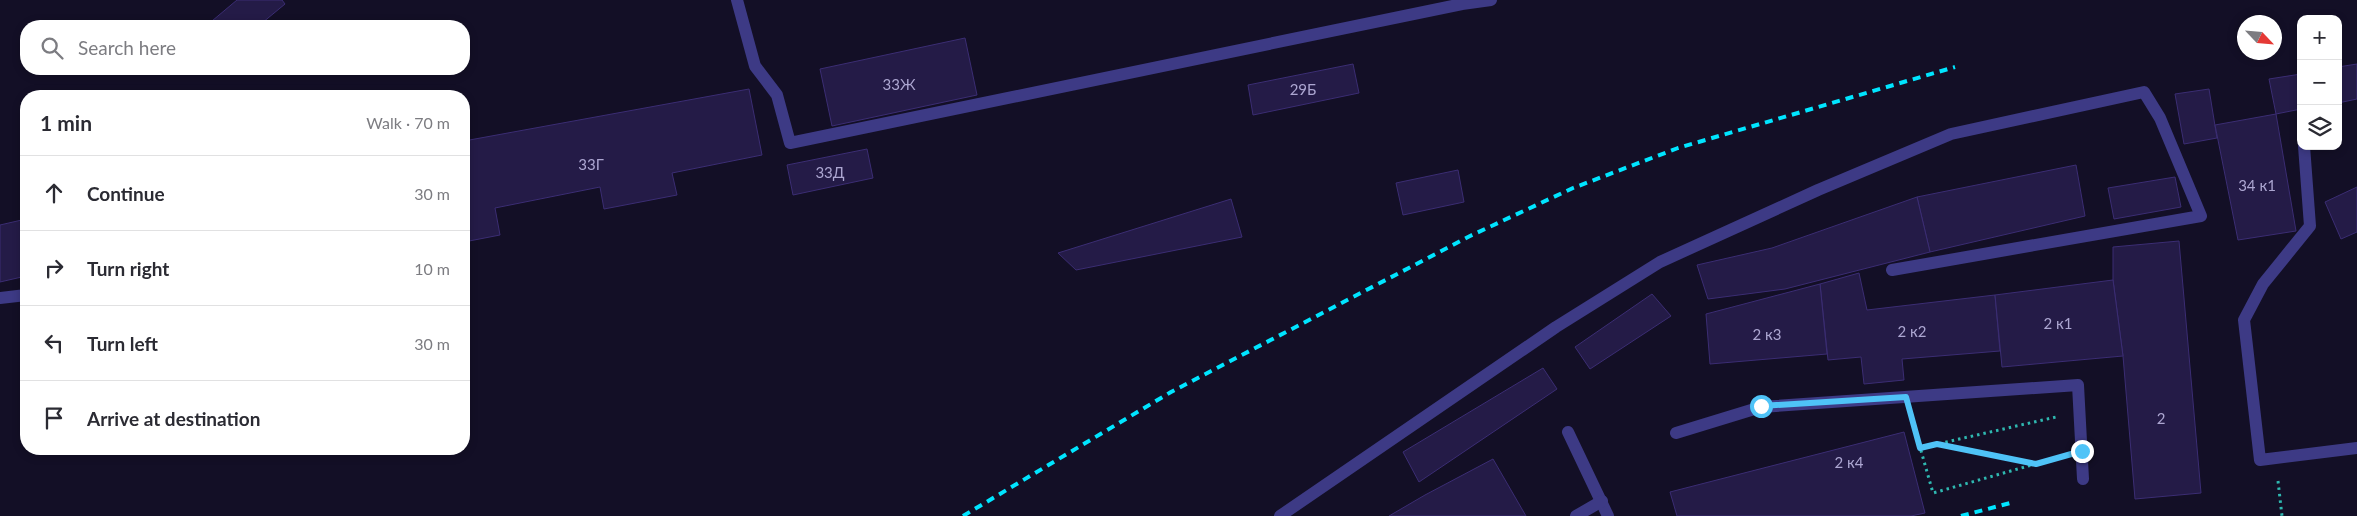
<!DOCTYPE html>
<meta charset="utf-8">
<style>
body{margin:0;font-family:Lato,sans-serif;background:#f2f2f3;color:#2b2b33}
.controls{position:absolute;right:15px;top:15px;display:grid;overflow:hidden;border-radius:10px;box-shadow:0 2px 8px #0003}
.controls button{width:45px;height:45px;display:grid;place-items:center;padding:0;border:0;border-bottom:1px solid #e1e1e2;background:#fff;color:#2b2b33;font:25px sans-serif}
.compass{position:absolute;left:2237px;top:15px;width:45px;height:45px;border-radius:50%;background:#fff;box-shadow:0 2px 8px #0003;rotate:116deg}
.stop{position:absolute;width:15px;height:15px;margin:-11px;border:4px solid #4fc3f7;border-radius:50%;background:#fff}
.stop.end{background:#4fc3f7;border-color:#fff;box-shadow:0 1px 5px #0008}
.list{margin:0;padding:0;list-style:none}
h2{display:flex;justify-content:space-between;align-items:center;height:65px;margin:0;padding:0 20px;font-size:21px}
h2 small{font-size:16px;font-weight:400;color:#7c7c81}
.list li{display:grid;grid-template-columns:32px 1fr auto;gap:15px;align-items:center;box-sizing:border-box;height:75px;padding:0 20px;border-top:1px solid #e1e1e2}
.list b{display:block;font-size:19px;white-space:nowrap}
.list em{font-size:16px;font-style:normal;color:#7c7c81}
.icon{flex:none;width:28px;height:28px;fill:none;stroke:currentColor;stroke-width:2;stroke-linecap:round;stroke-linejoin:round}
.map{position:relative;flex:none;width:2357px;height:516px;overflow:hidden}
.search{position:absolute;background:#fff;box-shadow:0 2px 8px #0003;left:20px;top:20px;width:450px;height:55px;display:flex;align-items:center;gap:12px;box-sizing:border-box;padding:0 18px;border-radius:20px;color:#7c7c81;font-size:19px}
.panel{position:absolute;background:#fff;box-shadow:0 2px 8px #0003;left:20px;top:90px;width:450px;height:365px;border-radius:20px}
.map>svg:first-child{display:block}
.building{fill:#241b47;stroke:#3b2d73}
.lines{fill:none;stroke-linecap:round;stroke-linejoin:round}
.path{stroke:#2fb8b0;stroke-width:3;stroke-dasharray:2.5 4;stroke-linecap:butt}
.service{stroke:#3d3a85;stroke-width:12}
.rail{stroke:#00e5ff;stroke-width:4;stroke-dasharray:8 6;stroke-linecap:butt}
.route{stroke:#4fc3f7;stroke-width:6}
.labels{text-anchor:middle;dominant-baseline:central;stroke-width:4.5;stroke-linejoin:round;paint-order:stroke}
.number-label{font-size:15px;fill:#aca6d1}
</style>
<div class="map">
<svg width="2357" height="516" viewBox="0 0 2357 516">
<rect width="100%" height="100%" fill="#130f26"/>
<g class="building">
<polygon points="237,0 282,0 285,4 262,23 265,26 206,26"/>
<polygon points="965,38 977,95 832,126 820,69"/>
<polygon points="1353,64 1359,93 1253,115 1248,85"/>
<polygon points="2357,64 2357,99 2338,103 2338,67"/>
<polygon points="2301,74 2301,109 2276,114 2269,79"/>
<polygon points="749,89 762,155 672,173 677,195 604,209 600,187 495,208 500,235 464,242 464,141"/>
<polygon points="2209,89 2217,138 2184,144 2175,94"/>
<polygon points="2276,114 2296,231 2238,240 2215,125"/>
<polygon points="867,149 873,178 793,195 787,165"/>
<polygon points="2076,165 2085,216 1930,252 1917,197"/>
<polygon points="1458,170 1464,202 1403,215 1396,183"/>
<polygon points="2175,177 2181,207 2114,219 2108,188"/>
<polygon points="2357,187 2357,232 2341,239 2325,202"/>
<polygon points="1917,197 1930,252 1785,289 1708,299 1697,265 1772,248"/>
<polygon points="1231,199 1242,237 1076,270 1058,253"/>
<polygon points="26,219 26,276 0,282 0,225"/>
<polygon points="2179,241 2201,493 2135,499 2123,356 2113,280 2113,247"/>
<polygon points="1859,273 1867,310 1995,295 2000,351 1902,359 1904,380 1864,384 1861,357 1828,360 1820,284"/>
<polygon points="2113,280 2123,356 2002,367 1995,295"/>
<polygon points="1820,284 1827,354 1710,364 1706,314"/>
<polygon points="1652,294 1671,316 1590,369 1575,347"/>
<polygon points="1543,368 1557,389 1419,482 1403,452"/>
<polygon points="1904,432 1925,513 1911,516 1677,516 1670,492"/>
<polygon points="1493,459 1526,516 1389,516 1425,495"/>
</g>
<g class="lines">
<g class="path">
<polyline points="1912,419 1933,493 2060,457"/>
<polyline points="1939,444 2035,464"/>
<polyline points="1920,448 2056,417"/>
<polyline points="2278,481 2282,516"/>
</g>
<g class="service">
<polyline points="737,0 755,66 777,95 790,143 1462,4 1491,0"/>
<polyline points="2304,146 2310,226 2263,284 2244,320 2260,460 2357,448"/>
<polyline points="0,298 26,295"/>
<polyline points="1568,432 1608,516"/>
<polyline points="1676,433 1761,407 2078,385 2083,479"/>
<polyline points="1280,516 1556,327 1660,262 1818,190 1951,134 2144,92 2160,118 2201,216 1892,270"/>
<polyline points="1576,516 1602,501"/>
</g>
<g class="rail">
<polyline points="963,516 1171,392 1470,236 1573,188 1678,148 1955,67"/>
<polyline points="1961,516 2014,502"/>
</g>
</g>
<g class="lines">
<polyline class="route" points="1761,406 1906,397 1920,448 1937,444 2036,464 2082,451"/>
</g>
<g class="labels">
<g class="number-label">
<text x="899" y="84">33Ж</text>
<text x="1303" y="89">29Б</text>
<text x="591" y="164">33Г</text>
<text x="830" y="172">33Д</text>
<text x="2257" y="185">34 к1</text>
<text x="2058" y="323">2 к1</text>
<text x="1912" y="331">2 к2</text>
<text x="1767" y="334">2 к3</text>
<text x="2161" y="418">2</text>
<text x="1849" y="462">2 к4</text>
</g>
</g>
</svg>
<div class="controls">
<button>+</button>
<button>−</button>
<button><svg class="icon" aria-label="layers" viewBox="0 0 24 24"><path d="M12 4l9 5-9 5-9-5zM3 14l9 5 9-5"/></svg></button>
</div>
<svg class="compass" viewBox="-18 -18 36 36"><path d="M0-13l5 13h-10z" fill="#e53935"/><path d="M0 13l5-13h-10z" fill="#7c7c81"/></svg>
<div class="stop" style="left:1761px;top:406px"></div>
<div class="stop end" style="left:2082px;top:451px"></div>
<div class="search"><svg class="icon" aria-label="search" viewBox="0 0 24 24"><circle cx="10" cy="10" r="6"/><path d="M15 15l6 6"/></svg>Search here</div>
<section class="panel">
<h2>1 min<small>Walk · 70 m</small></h2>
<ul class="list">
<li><svg class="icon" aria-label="ahead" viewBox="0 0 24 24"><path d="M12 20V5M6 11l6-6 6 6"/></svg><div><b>Continue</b></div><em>30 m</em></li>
<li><svg class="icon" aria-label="right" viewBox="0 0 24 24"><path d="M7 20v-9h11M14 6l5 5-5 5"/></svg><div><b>Turn right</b></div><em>10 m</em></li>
<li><svg class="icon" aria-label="left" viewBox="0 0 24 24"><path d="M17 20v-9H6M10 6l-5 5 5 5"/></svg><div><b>Turn left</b></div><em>30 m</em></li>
<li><svg class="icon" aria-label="arrive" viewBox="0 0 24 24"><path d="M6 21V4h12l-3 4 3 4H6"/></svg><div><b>Arrive at destination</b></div></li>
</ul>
</section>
</div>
